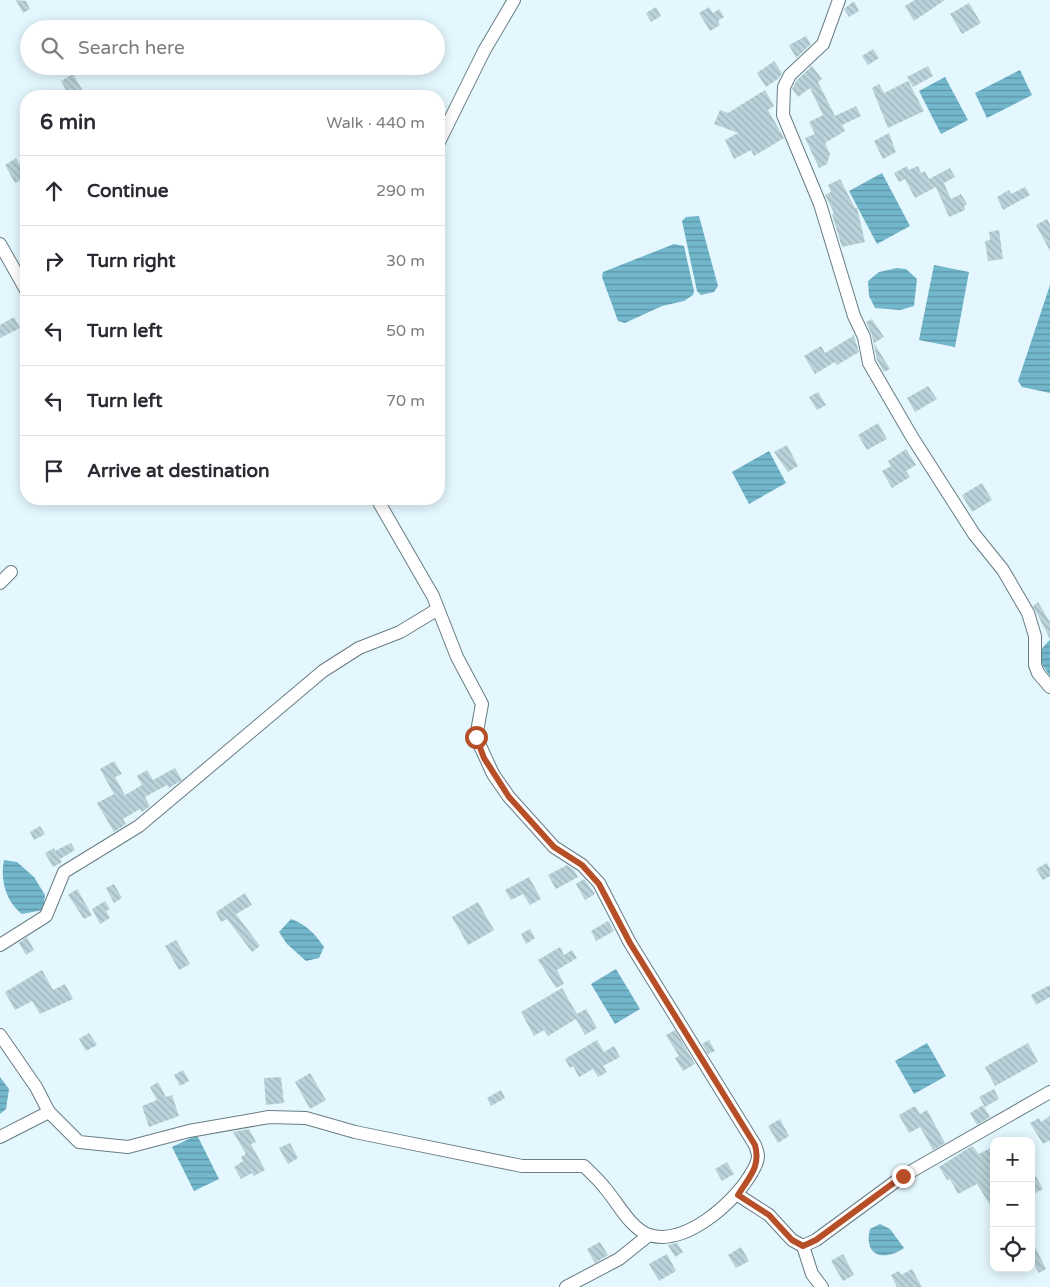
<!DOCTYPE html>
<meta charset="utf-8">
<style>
body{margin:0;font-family:"Varela Round",sans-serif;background:#f2f2f3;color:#2b2b33}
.controls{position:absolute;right:15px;bottom:15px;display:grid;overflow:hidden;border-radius:10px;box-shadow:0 2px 12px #0003}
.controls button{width:45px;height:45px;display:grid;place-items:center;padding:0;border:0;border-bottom:1px solid #e1e1e2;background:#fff;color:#2b2b33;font:25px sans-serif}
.stop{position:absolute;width:15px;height:15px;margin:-11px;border:4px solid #b64e28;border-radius:50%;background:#fff}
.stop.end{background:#b64e28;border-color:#fff;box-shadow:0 1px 5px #0008}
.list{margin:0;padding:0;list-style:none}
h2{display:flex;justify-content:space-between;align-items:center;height:65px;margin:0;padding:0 20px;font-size:21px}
h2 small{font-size:16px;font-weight:400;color:#7c7c81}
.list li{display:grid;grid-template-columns:32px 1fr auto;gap:15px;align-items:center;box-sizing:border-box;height:70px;padding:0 20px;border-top:1px solid #e1e1e2}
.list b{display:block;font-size:19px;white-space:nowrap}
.list em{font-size:16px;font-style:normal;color:#7c7c81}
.icon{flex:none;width:28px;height:28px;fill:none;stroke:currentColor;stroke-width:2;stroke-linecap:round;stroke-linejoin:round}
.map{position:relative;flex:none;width:1050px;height:1287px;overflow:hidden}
.search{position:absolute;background:#fff;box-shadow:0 2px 12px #0003;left:20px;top:20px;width:425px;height:55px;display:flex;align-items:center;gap:12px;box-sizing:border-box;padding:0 18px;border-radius:28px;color:#7c7c81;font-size:19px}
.panel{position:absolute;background:#fff;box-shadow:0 2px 12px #0003;left:20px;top:90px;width:425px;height:415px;border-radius:20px}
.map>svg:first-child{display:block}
.water{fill:url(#water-rules)}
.building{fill:url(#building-back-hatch)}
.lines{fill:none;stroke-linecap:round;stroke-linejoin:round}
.minor-casing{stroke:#677c83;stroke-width:14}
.minor{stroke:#fff;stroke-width:12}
.route{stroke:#b64e28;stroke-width:6}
</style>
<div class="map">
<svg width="1050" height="1287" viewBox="0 0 1050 1287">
<defs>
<pattern id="water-rules" width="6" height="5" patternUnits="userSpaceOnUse" patternTransform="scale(1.25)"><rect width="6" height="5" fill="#72b7cc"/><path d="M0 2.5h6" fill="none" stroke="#5d94a5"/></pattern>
<pattern id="building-back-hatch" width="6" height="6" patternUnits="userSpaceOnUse" patternTransform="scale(1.25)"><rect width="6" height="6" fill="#bad2d9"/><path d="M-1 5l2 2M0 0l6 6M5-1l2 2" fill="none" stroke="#9fb4ba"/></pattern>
</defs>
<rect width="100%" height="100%" fill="#e4f7fe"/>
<g class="water">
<polygon points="1020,70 1032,95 987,118 975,93"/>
<polygon points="945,77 968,120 941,134 919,91"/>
<polygon points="882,173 910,226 877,244 849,191"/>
<polygon points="699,216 718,286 714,292 701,295 697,291 682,221 686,217"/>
<polygon points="674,244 684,246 694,291 693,295 684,301 662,306 625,323 618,321 602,277 603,272"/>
<polygon points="934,265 969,272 955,347 919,340"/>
<polygon points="897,268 906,269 917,279 914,306 900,310 875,308 869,296 868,281 879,272"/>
<polygon points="1050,285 1050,393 1022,387 1018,381"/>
<polygon points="769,451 786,483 749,504 732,472"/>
<path d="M1050 640V676C1039 660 1034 654 1050 640Z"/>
<path d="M4 860 17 862 34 877 45 895 43 910 22 914C6 902 0 880 4 860Z"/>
<path d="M291 919C307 925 314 933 324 947L319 958 306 961 287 944 279 932Z"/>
<polygon points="616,969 640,1009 615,1024 591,984"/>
<polygon points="927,1043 946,1076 914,1094 895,1061"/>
<polygon points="0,1077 9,1089 6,1109 0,1114"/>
<polygon points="197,1135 219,1179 194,1191 172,1147"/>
<path d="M880 1224 890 1229 904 1248C884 1262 863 1256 870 1229Z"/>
</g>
<g class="building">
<polygon points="16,0 26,1 30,9 23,13"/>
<polygon points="915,0 945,0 914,21 905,6"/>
<polygon points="854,1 859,11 849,17 844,9"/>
<polygon points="969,3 981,23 962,34 950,14"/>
<polygon points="656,7 661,16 651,22 646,13"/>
<polygon points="709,7 713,13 719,9 724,17 718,21 720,25 710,31 699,13"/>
<polygon points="806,36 811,44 796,58 789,45"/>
<polygon points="873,49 879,58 868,65 862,56"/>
<polygon points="774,61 782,73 779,78 766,87 757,73"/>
<polygon points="812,66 822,79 818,82 835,116 856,106 861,116 842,125 845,131 825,143 830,154 827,164 819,168 805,138 815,134 809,122 823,115 810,88 798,97 792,89 797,80"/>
<polygon points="928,66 933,76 913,87 907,77"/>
<polygon points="73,74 86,96 69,96 61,81"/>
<polygon points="908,81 924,111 888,128 872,88 879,84 884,93"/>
<polygon points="765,90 774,106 768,110 784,138 754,156 751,150 734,159 725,140 738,133 714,124 720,110 728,113"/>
<polygon points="889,133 896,152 883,159 874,141"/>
<polygon points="16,158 26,177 15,183 5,165"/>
<polygon points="907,166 909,170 918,166 921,173 925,171 929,179 950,168 955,177 944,183 951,199 961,194 967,204 964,206 965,210 949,217 936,187 915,198 905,179 899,182 894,173"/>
<polygon points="840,179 855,208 857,208 865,242 842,247 832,214 834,213 825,195 831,192 828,185"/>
<polygon points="1025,187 1030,195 1003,210 997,197 1009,190 1011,194"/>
<polygon points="1047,219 1050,225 1050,251 1036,225"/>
<polygon points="999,230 1003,259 988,261 985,241 990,240 989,232"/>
<polygon points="14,317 20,328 0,338 0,325"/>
<polygon points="872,319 884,337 874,343 890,369 884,372 877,360 872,335 866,322"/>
<polygon points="853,333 859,352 837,365 835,362 815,374 804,356 821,346 825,353 853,336"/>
<polygon points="928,386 937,399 915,412 907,398"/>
<polygon points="818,392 826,405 817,410 809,397"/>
<polygon points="878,423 887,439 867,450 858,435"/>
<polygon points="787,445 798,466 788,472 774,452"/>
<polygon points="906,449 916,465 906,471 910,477 892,488 882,471 891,466 888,461"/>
<polygon points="982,483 992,500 972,512 962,495"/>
<polygon points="1038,602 1050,622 1050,639 1033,606"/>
<polygon points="114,761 122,774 115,777 125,795 142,785 137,776 147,770 153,780 175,768 182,780 169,788 167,785 145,797 150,806 142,812 140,809 123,819 126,824 114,832 97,803 114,794 100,769"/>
<polygon points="40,826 45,834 34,840 30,832"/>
<polygon points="71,843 75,850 60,859 62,862 53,867 45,853 54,848 55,851"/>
<polygon points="1047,863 1050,869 1050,876 1043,880 1036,869"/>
<polygon points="567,865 574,870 578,877 556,889 548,875"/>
<polygon points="529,877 541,899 530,905 523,894 511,900 505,890"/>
<polygon points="584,879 595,894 585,900 576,884"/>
<polygon points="114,884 122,898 114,903 106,888"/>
<polygon points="77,889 92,915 84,919 68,895"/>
<polygon points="245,893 252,905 236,914 260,946 252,952 227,919 221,922 216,912"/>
<polygon points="105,901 110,909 106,911 110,918 100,924 92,909"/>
<polygon points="478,902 494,930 468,945 452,917"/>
<polygon points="608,921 614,931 596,941 591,931"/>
<polygon points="530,929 535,938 526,944 521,934"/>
<polygon points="27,937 34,950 26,955 19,943"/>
<polygon points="176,940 190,964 179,970 165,946"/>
<polygon points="560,947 564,955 572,950 577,958 557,970 564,984 556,988 538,960"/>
<polygon points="42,970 53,990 65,984 73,999 40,1014 32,1001 15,1010 5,992"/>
<polygon points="1050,985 1050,997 1036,1005 1031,995"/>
<polygon points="562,988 577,1014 586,1009 597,1028 585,1035 576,1019 548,1036 544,1030 534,1036 521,1012"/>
<polygon points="675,1030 695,1064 683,1071 675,1058 679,1056 666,1035"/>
<polygon points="89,1033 97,1045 86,1051 79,1039"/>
<polygon points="597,1040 604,1052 614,1046 620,1057 603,1066 607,1072 598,1077 593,1069 579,1077 573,1066 570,1068 565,1059"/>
<polygon points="709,1040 715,1051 708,1054 702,1044"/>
<polygon points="1028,1043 1038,1062 995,1086 985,1067"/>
<polygon points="183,1070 189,1081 180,1086 174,1075"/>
<polygon points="310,1073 326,1100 310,1109 295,1082"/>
<polygon points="281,1077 284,1103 266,1105 264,1078"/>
<polygon points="158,1082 166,1097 172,1095 179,1116 149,1127 142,1106 157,1100 150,1087"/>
<polygon points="994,1089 999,1099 985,1107 979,1097"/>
<polygon points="501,1090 505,1098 491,1106 487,1098"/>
<polygon points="983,1105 990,1117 977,1125 970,1113"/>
<polygon points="915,1106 920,1114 927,1110 945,1143 933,1150 920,1127 909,1133 899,1115"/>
<polygon points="1050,1116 1050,1140 1043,1144 1030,1123 1039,1118 1041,1122"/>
<polygon points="780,1119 789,1136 778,1143 768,1126"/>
<polygon points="249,1129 256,1142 251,1144 265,1170 254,1176 252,1173 241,1179 234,1167 243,1161 241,1157 246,1154 233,1132"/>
<polygon points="290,1143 298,1158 288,1164 279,1148"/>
<polygon points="972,1146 979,1154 994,1146 994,1211 977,1184 958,1194 950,1179 947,1180 939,1167"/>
<polygon points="727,1162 734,1174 722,1181 715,1169"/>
<polygon points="1031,1168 1043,1189 1035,1193 1031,1187"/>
<polygon points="1031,1239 1046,1269 1039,1273 1031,1259"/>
<polygon points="600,1242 608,1255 595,1263 587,1249"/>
<polygon points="677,1243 683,1252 675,1257 668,1245"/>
<polygon points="741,1247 749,1261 736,1268 728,1255"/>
<polygon points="667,1254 676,1271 659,1281 649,1264"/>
<polygon points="843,1254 854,1275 843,1281 831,1261"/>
<polygon points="912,1269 922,1287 897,1287 891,1275 899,1271 901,1275"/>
</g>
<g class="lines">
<g class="minor-casing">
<g id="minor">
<polyline points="839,0 823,44 790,75 784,87 783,115 820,204 854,316 864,337 869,363 912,437 974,534 1003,570 1028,613 1035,636 1035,665 1038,673 1050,687"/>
<polyline points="439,142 484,51 514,0"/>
<polyline points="0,244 26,290"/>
<polyline points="0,583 11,572"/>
<polyline points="0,945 46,916 64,872 139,826 323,671 359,648 400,632 438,609"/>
<path d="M0 1035 36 1087 49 1112 79 1142 128 1147 189 1131 269 1117 306 1118 355 1132 522 1166H584C591 1173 599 1180 605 1188 618 1203 630 1228 649 1235 685 1246 732 1204 749 1177 753 1171 758 1163 758 1156 758 1153 756 1148 755 1145L630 943 599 883 582 865 554 847 509 797 493 774 476 737 482 704 457 657 433 596 377 499"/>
<polyline points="0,1137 49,1112"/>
<polyline points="738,1195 769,1215 792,1240 803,1246 816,1240 903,1176 1050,1092"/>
<polyline points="803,1246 812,1274 822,1287"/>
<polyline points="566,1287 619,1259 649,1235"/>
</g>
</g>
<use href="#minor" class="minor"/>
</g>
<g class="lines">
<path class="route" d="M476 737 484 758 509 797 554 847 582 865 599 884 630 943 755 1145C761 1167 749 1177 738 1195L769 1215 792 1240 803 1246 816 1240 903 1176"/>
</g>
</svg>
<div class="controls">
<button>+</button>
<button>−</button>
<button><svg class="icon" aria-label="locate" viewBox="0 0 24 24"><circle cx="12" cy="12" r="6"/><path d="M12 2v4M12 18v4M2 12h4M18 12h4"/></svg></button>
</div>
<div class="stop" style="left:476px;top:737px"></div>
<div class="stop end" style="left:903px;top:1176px"></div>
<div class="search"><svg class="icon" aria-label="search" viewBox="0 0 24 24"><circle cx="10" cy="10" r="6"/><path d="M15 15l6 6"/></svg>Search here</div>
<section class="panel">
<h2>6 min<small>Walk · 440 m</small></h2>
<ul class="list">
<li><svg class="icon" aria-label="ahead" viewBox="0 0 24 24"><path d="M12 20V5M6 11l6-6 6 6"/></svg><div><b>Continue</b></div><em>290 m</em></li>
<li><svg class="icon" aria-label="right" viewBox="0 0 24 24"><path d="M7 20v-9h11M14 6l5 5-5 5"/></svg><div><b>Turn right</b></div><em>30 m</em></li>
<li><svg class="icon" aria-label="left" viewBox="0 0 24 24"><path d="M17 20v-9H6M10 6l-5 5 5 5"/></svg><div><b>Turn left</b></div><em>50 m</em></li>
<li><svg class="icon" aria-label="left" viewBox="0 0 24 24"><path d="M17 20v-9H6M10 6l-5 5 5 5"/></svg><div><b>Turn left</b></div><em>70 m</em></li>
<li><svg class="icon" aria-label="arrive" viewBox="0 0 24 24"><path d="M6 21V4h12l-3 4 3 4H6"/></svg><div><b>Arrive at destination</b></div></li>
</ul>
</section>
</div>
